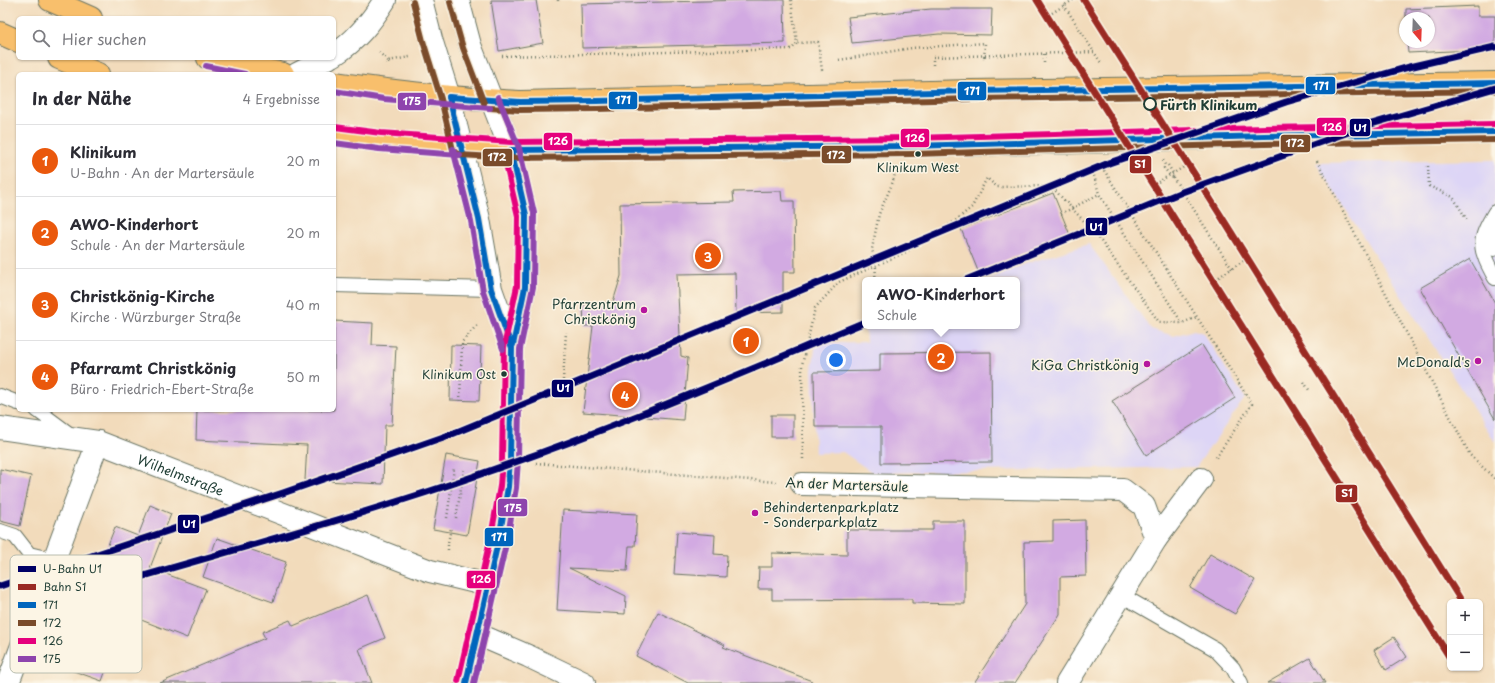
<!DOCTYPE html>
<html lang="de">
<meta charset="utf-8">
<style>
body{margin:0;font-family:"Playpen Sans",sans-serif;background:#f2f2f3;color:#2b2b33}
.controls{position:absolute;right:12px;bottom:12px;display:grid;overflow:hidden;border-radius:6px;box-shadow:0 1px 3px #0004}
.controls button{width:36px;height:36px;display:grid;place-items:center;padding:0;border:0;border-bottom:1px solid #e1e1e2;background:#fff;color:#2b2b33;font:20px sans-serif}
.compass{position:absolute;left:1399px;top:12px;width:36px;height:36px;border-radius:50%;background:#fff;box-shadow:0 1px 3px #0004;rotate:161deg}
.you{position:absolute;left:836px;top:360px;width:14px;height:14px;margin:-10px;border:3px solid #fff;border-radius:50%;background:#1a73e8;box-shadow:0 0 0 6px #1a73e833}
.badge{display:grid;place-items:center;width:26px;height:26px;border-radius:50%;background:#ea580c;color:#fff;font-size:13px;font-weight:700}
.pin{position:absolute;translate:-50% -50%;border:2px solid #fff;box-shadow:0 1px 4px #0006}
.popup{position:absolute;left:862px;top:277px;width:158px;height:52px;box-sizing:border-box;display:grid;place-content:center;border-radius:6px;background:#fff;filter:drop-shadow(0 1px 3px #0005);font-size:13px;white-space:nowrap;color:#7c7c81}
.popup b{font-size:15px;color:#2b2b33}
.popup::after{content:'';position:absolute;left:50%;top:100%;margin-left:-8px;border:8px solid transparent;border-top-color:#fff}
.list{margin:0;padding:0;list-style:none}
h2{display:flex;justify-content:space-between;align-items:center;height:52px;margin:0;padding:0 16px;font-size:17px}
h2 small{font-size:13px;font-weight:400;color:#7c7c81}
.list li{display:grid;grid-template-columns:26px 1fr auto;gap:12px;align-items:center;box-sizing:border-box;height:72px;padding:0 16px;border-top:1px solid #e1e1e2}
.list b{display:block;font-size:15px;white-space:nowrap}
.list p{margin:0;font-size:13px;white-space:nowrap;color:#7c7c81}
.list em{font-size:13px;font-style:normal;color:#7c7c81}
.icon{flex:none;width:22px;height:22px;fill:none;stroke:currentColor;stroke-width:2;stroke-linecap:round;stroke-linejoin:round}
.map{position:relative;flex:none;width:1495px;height:683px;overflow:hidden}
.search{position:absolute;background:#fff;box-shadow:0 1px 3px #0004;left:16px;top:16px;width:320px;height:44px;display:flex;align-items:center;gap:10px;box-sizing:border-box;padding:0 14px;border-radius:6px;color:#7c7c81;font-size:15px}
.panel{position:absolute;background:#fff;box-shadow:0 1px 3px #0004;left:16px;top:72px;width:320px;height:340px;border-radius:6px}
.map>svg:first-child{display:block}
.built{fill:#ddd5f6}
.building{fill:#d2aae2}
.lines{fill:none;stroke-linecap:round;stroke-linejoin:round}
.service-casing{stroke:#697463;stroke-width:16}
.minor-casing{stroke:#697463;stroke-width:24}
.tertiary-casing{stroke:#697463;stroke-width:24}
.primary-casing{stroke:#697463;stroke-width:24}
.path{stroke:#697463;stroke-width:2.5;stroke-dasharray:1 3;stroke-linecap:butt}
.service{stroke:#fff;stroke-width:14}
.minor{stroke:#fff;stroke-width:22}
.tertiary{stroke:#fff;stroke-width:22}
.primary{stroke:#f8bf6c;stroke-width:22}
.path-bridge{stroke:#697463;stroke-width:2.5;stroke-dasharray:1 3;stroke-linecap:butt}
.bus-1-casing{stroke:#fcf5e5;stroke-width:9}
.bus-2-casing{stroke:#fcf5e5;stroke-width:9}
.bus-3-casing{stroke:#fcf5e5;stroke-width:9}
.bus-4-casing{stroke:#fcf5e5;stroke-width:9}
.bus-1{stroke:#0065bd;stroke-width:6}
.bus-2{stroke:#7a4b2a;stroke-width:6}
.bus-3{stroke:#e5007d;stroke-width:6}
.bus-4{stroke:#8e44ad;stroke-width:6}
.rail-1-casing{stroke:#fcf5e5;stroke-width:10}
.rail-1{stroke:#9a2a23;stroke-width:7}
.metro-1-casing{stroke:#fcf5e5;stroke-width:10}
.metro-1{stroke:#006;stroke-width:7}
.stop-dot{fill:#fcf5e5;stroke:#1f3d34;stroke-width:2}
.bus-dot{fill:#1f3d34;stroke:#fcf5e5;stroke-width:1.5}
.poi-dot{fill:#b5179e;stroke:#fcf5e5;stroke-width:1.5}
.labels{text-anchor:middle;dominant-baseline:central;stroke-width:3;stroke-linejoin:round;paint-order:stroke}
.bus-label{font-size:12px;fill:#1f3d34;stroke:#fcf5e5}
.stop-label{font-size:13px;font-weight:bold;fill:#1f3d34;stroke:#fcf5e5;text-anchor:start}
.poi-label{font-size:13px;fill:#1f3d34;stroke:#fcf5e5;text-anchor:end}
.street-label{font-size:13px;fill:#1f3d34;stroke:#fcf5e5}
.key{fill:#fcf5e5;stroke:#babeb0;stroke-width:1}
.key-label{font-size:11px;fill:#1f3d34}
.line-badge{stroke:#fcf5e5;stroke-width:1.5}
.badge-label{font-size:11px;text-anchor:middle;font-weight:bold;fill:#fff}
</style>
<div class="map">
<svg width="1495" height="683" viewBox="0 0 1495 683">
<rect width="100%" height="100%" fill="#fcf5e5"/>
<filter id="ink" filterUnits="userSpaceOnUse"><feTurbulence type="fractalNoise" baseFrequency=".025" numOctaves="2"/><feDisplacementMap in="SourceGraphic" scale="8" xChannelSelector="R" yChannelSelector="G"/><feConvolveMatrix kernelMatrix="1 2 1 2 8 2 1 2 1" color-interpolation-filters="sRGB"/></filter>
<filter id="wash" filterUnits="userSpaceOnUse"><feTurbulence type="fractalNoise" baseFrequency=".012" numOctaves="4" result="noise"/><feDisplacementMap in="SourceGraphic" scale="16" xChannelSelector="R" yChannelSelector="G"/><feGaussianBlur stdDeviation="0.9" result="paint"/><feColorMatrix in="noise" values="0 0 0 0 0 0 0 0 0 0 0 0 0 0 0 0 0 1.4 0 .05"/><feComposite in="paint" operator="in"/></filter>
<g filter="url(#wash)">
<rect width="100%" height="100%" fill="#f2dbbb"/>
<g class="built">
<polygon points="1495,160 1495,442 1316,163"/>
<polygon points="1089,244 1151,329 1174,336 1194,330 1203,333 1245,398 1196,467 873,473 843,452 815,453 812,370 816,343 866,342 865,328 871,326 1017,326 1017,280 987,280 1028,263"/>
</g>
<g id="blocks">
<g class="building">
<polygon points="491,0 536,0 543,43 499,51"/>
<polygon points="746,0 784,0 785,43 582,48 581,4"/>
<polygon points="1478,6 1478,16 1495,16 1495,49 1408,53 1407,42 1429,42 1429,18 1406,18 1406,9"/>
<polygon points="931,9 992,9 991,35 939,34 852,43 848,17"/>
<polygon points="781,191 782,201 794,201 795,272 783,272 783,312 736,313 735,273 677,274 681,356 688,358 683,420 583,412 593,326 584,326 583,304 613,302 621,276 620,204 734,202 733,192"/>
<polygon points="1053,193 1070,235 978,271 961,229"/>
<polygon points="1470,259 1495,303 1495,419 1420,288"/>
<polygon points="334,321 373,323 372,345 396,346 392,425 385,425 383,484 305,480 307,445 196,440 197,410 334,410"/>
<polygon points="451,345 481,346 479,401 450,400"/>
<polygon points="1202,345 1235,398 1146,455 1112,401"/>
<polygon points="991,352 992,462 881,463 881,427 815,427 814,372 880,371 880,353"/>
<rect x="771" y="415" width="22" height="22"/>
<polygon points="446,455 480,461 467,535 433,529"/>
<polygon points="0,469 31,476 20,526 0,521"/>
<polygon points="150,505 171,514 150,568 206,589 187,638 126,614 102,681 51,663 69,612 80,616 115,527 138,536"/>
<polygon points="563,510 637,514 635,546 629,546 627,571 569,568 626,596 625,614 557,610"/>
<polygon points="1085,520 1086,576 1060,577 1060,614 1015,683 974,683 1025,604 1024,542 1053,541 1053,521"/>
<polygon points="933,521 965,521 965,604 912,603 912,599 772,600 772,589 758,589 759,567 772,567 772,553 847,555 847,530 933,530"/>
<polygon points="677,532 715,535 714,554 727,555 726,577 674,574"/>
<polygon points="217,538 286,562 273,602 203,577"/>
<polygon points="1210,554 1255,580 1235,614 1190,588"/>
<polygon points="368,595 385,638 359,649 372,683 160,683 265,638 262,632 290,620 293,626"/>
<polygon points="658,612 725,645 723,647 812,681 811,683 688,683 636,656"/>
<polygon points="1394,637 1407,657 1386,670 1374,650"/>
<polygon points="1310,658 1325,683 1267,683"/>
</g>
</g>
</g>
<g filter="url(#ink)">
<use href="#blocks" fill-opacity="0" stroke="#697463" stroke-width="1"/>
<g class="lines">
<g class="service-casing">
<g id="service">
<path d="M1495 212C1477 242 1479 248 1495 278"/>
<polyline points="1489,224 1490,237 1494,249"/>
<polyline points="334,285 491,289"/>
<polyline points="0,396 18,403"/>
<polyline points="37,410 72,436"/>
<polyline points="0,531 15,536 29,554 54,560"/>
<polyline points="1121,595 1215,649 1233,668 1241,683"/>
</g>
</g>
<g class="minor-casing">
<g id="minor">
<path id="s1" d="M0 428 98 442 430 571 488 585"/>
<polyline points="802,484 1123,490 1144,506 1156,539"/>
<polyline points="477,634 528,656 584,683"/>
<polyline points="8,683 98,442"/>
<polyline points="1067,683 1156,539 1201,479"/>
</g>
</g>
<g class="tertiary-casing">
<g id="tertiary">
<polyline points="421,0 431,39 449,97 479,219 491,289 512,348"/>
<polyline points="458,0 470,45 511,150 526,215 526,235 525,287 512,348 510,460 508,487 500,533 466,683"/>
<path d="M334 55C356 41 371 22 385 0"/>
<polyline points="297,74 328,58"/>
</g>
</g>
<g class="primary-casing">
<g id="primary">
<polyline points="50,0 91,18"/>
<polyline points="0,33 18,41"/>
<polyline points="59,58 98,74"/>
<polyline points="208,58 283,74"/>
<path d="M334 83C396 92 458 99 520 102L971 91 1495 83"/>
<polyline points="334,135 380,141 511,150 912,146 1088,142 1264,136 1495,132"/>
</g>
</g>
<g class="path">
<polyline points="558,0 558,1"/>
<polyline points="791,0 797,43 818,42 822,70"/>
<polyline points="1064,5 1094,52"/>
<polyline points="1052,13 1073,0"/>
<polyline points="379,52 388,61"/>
<polyline points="1044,54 1044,65"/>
<polyline points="502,56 792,49 797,43"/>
<polyline points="839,60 912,48 985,43 984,60"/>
<polyline points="388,64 388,61 410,57"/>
<polyline points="933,65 933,57 1094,52 1101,63"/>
<polyline points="1317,161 1470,455 1495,479"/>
<polyline points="1168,165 1173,173"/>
<polyline points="1428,166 1429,186 1453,197 1467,220"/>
<polyline points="1102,167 1252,404 1215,459"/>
<polyline points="1092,168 1099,194 1182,323"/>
<polyline points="1173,177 1232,269"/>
<polyline points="1158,182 1184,167"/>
<polyline points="1061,214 1099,194"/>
<polyline points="1219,277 1243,261"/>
<polyline points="875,280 876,266 872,249 879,214 892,184 896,171"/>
<polyline points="864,294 865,294"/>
<polyline points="563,380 566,332"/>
<polyline points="1304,382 1309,390"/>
<polyline points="460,401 462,342 477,325"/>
<polyline points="803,459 802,365 815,308 839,282 906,252 955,221 972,207 987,178 997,187 1051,186 1095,233 1159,322 1182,323 1197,317"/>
<polyline points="536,463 776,482"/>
<polyline points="447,518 454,468"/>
<polyline points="456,518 464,470"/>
<polyline points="448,550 448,543 451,528"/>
</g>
<use href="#service" class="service"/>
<use href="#minor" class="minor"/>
<use href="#tertiary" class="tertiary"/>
<use href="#primary" class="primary"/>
<polyline class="path-bridge" points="1163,160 1165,165 1164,168 1169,174 1173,177"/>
<g class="bus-1-casing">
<g id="bus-1">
<polyline points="449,97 520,102 597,101 971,91 1495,83"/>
<polyline points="449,97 479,219 491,289 512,348 510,460 508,487 500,533 466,683"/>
<polyline points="511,150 912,146 1264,136 1495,132"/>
<polyline points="511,150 526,215 525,287 513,345"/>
</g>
</g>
<g class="bus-2-casing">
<g id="bus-2">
<polyline points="413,2 423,41 441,99 453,150 456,153 460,155 511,158 912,154 1264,144 1495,140"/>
<polyline points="450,2 463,48 484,103"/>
<polyline points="490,108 520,110 597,109 971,99 1495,91"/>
</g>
</g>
<g class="bus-3-casing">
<g id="bus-3">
<polyline points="335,127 381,133 511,142 912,138 1264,128 1495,124"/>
<polyline points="458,681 492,531 500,486 502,460 504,347 517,286 518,216 503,152"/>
</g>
</g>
<g class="bus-4-casing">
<g id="bus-4">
<polyline points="206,66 245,74"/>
<polyline points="334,91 384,99 490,108"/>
<polyline points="334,143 379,149 460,155"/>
<polyline points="453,149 471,221 483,291 503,349"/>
<polyline points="474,683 508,535 516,488 518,460 520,349 533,287 534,213 519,148 498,97"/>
</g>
</g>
<use href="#bus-1" class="bus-1"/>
<use href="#bus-2" class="bus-2"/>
<use href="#bus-3" class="bus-3"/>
<use href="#bus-4" class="bus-4"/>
<g class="rail-1-casing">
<g id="rail-1">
<polyline points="1037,0 1450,658"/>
<polyline points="1084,0 1221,216 1462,602"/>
</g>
</g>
<use href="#rail-1" class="rail-1"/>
<g class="metro-1-casing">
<g id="metro-1">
<polyline points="966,280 1182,192 1368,125 1495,88"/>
<polyline points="0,586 283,493 452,434 1109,163 1286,102 1409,67 1495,47"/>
<path d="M92 591C221 553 351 519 478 475 610 430 737 375 865 322"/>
</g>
</g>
<use href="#metro-1" class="metro-1"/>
</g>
</g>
<circle class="stop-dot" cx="1150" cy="104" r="6"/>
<g class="bus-dot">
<circle cx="918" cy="154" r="3.5"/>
<circle cx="504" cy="374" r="3.5"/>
</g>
<g class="poi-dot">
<circle cx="644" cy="310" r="4"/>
<circle cx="1478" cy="361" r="4"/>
<circle cx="1147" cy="364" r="4"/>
<circle cx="755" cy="513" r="4"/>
</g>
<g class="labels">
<g class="bus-label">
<text x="918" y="167">Klinikum West</text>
<text x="496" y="374" text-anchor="end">Klinikum Ost</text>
</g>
<g class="stop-label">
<text x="1160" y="104">Fürth Klinikum</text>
</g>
<g class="poi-label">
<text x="636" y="303">Pfarrzentrum<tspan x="636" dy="15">Christkönig</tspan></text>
<text x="1470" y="361">McDonald's</text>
<text x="1139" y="364">KiGa Christkönig</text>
<text x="763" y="506" text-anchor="start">Behindertenparkplatz<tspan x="763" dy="15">- Sonderparkplatz</tspan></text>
</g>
<g class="street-label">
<text stroke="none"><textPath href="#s1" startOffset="188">Wilhelmstraße</textPath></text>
<text transform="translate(847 484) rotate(2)">An der Martersäule</text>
</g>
</g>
<rect x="10" y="555" width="132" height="118" rx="6" class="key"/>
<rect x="18" y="566" width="18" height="6" fill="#006"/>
<rect x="18" y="584" width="18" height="6" fill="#9a2a23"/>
<rect x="18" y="602" width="18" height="6" fill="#0065bd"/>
<rect x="18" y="620" width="18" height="6" fill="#7a4b2a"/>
<rect x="18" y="638" width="18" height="6" fill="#e5007d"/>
<rect x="18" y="656" width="18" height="6" fill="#8e44ad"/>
<g class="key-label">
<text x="43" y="573">U-Bahn U1</text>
<text x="43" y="591">Bahn S1</text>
<text x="43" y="609">171</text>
<text x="43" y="627">172</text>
<text x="43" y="645">126</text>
<text x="43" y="663">175</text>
</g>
<g class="line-badge">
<rect x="1305" y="76" width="31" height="19" rx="4" fill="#0065bd"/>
<rect x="957" y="81" width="30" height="20" rx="4" fill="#0065bd"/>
<rect x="608" y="91" width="30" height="19" rx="4" fill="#0065bd"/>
<rect x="397" y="92" width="30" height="19" rx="4" fill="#8e44ad"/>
<rect x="1316" y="117" width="31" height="19" rx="4" fill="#e5007d"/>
<rect x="1349" y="118" width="22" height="19" rx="4" fill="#006"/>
<rect x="900" y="128" width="30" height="20" rx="4" fill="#e5007d"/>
<rect x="543" y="132" width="30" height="19" rx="4" fill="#e5007d"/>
<rect x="1280" y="134" width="31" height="19" rx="4" fill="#7a4b2a"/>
<rect x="821" y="145" width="31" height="19" rx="4" fill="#7a4b2a"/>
<rect x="482" y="148" width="31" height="19" rx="4" fill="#7a4b2a"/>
<rect x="1129" y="155" width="23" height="19" rx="4" fill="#9a2a23"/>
<rect x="1085" y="217" width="23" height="19" rx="4" fill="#006"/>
<rect x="551" y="379" width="23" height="19" rx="4" fill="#006"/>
<rect x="1335" y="484" width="23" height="19" rx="4" fill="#9a2a23"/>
<rect x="497" y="498" width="31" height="19" rx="4" fill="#8e44ad"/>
<rect x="177" y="514" width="23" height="20" rx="4" fill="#006"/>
<rect x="484" y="527" width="30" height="20" rx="4" fill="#0065bd"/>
<rect x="466" y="570" width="30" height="19" rx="4" fill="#e5007d"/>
</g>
<g class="badge-label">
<text x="1321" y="90">171</text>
<text x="972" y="95">171</text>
<text x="623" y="104">171</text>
<text x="412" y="105">175</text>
<text x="1332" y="131">126</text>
<text x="1360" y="132">U1</text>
<text x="915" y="142">126</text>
<text x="558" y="145">126</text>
<text x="1295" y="147">172</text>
<text x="836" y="159">172</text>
<text x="497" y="161">172</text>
<text x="1140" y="168">S1</text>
<text x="1096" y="231">U1</text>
<text x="563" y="392">U1</text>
<text x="1347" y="497">S1</text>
<text x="513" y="512">175</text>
<text x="189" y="528">U1</text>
<text x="499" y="541">171</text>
<text x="481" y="583">126</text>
</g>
</svg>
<div class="controls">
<button>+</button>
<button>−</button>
</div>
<svg class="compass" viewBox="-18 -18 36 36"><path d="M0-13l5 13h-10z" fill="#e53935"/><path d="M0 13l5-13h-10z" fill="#7c7c81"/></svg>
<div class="you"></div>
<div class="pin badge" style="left:746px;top:341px">1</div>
<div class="pin badge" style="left:941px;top:357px">2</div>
<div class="popup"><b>AWO-Kinderhort</b>Schule</div>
<div class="pin badge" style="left:708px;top:256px">3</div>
<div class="pin badge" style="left:625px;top:395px">4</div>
<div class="search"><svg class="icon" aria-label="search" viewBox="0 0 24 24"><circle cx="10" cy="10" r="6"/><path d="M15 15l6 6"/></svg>Hier suchen</div>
<section class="panel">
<h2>In der Nähe<small>4 Ergebnisse</small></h2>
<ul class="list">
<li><span class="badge">1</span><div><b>Klinikum</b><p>U-Bahn · An der Martersäule</p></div><em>20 m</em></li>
<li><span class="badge">2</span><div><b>AWO-Kinderhort</b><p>Schule · An der Martersäule</p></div><em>20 m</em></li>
<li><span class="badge">3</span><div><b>Christkönig-Kirche</b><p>Kirche · Würzburger Straße</p></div><em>40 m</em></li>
<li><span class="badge">4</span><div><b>Pfarramt Christkönig</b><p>Büro · Friedrich-Ebert-Straße</p></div><em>50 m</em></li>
</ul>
</section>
</div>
